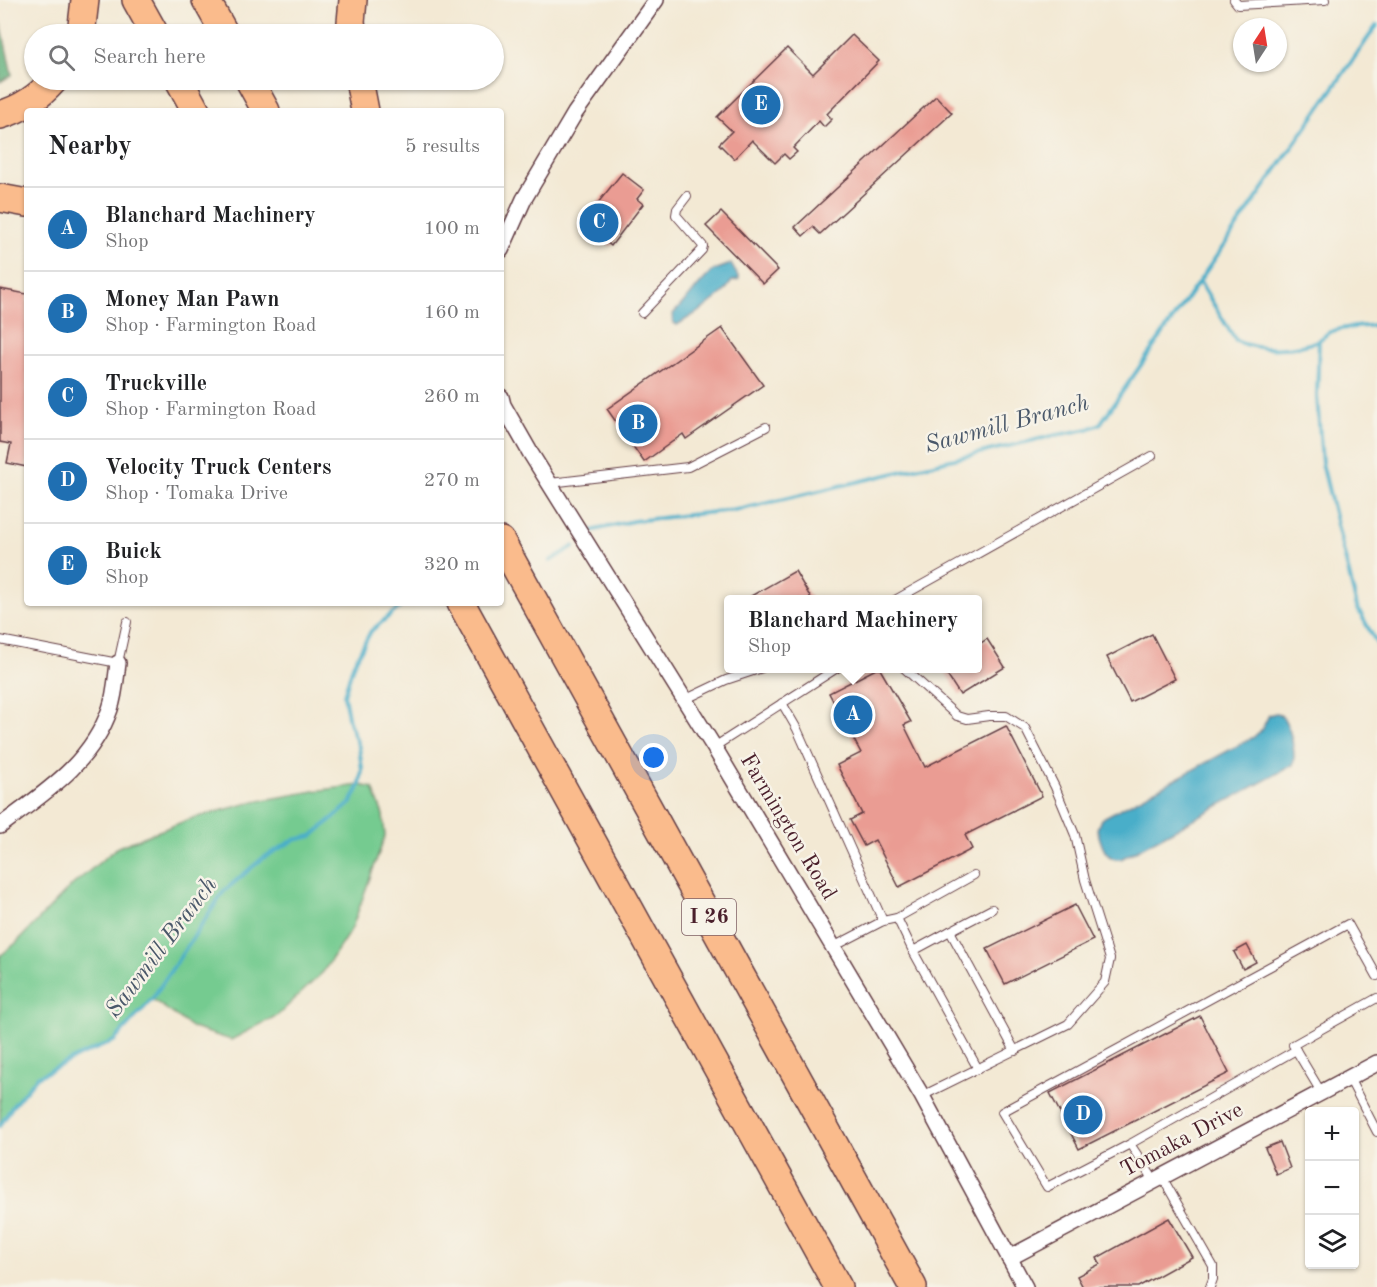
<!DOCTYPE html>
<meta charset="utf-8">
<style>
body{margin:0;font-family:"Old Standard TT",serif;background:#f2f2f2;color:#202124}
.controls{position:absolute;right:18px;bottom:18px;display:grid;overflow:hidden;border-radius:6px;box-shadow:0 2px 4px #0004}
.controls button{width:54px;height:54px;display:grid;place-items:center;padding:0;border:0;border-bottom:2px solid #e0e0e0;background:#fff;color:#202124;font:30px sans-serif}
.compass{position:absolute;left:1233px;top:18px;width:54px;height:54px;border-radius:50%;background:#fff;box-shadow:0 2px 4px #0004;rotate:12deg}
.you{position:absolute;left:654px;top:758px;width:21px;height:21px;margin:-15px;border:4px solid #fff;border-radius:50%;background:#1a73e8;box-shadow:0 0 0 9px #1a73e833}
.badge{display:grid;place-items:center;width:39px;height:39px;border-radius:50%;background:#1f6fb2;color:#fff;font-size:20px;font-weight:700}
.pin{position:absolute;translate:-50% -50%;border:3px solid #fff;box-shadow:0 2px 6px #0006}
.popup{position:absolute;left:724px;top:595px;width:258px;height:78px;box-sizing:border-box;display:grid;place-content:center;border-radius:6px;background:#fff;filter:drop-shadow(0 2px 4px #0005);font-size:20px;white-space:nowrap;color:#757577}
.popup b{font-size:22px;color:#202124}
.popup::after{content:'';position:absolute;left:50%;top:100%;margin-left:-12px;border:12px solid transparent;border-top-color:#fff}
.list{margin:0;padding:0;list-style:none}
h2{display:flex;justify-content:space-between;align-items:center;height:78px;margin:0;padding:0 24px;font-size:26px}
h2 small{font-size:20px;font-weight:400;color:#757577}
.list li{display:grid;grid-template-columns:39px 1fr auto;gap:18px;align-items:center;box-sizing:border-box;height:84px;padding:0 24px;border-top:2px solid #e0e0e0}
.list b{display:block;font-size:22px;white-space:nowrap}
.list p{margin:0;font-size:20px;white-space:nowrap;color:#757577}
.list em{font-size:20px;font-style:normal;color:#757577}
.icon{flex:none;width:33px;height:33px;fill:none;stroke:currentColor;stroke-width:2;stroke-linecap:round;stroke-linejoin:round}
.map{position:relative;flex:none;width:1377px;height:1287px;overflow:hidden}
.search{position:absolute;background:#fff;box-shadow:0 2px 4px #0004;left:24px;top:24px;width:480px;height:66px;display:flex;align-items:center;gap:15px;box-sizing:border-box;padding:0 21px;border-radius:33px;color:#757577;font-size:22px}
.panel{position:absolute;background:#fff;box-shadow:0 2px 4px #0004;left:24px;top:108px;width:480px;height:498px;border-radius:6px}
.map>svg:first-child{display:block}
.green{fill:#74cb90;stroke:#5f755e;stroke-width:1.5}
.forest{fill:#5faf7a;stroke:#546752;stroke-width:1.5}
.water{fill:#4aaec9;stroke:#4a667a;stroke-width:1.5}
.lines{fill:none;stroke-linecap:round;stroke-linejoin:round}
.stream{stroke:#4aaec9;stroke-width:4}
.building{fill:#ea9c93}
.lane-casing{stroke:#633d44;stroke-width:10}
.street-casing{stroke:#633d44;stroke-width:18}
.highway-casing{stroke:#633d44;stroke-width:30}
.lane{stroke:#fff;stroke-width:8}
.street{stroke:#fff;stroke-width:15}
.highway{stroke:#fabb8c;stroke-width:27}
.labels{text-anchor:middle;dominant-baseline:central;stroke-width:5;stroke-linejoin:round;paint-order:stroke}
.shield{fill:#f7f3e8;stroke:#7e5f64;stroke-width:1.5}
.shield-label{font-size:21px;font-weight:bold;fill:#4a1f2b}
.street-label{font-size:22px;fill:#4a1f2b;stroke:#f7f3e8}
.water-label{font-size:24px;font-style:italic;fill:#4a586a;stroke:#f7f3e8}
</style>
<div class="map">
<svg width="1377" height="1287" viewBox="0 0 1377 1287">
<rect width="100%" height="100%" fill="#f7f3e8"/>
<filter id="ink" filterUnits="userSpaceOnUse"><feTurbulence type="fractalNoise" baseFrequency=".0167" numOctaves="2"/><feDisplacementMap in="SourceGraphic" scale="12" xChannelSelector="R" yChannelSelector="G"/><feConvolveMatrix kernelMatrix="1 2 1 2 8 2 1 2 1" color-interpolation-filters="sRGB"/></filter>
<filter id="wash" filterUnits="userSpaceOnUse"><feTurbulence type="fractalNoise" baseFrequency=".008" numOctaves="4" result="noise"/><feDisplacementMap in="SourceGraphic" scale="24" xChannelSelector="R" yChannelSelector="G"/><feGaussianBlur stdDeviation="1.35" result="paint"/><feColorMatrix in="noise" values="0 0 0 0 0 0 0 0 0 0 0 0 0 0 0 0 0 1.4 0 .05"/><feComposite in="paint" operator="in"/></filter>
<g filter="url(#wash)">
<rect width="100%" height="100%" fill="#f3e9d4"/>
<polygon class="green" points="360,785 373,788 383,815 385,836 352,928 323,972 278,1015 231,1040 193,1028 152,999 114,1041 77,1057 37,1077 12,1107 0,1126 0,956 16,943 70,887 118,847 190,819 253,802 314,791"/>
<polygon class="forest" points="0,19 12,75 0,82"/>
<g class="water">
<polygon points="731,264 739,278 738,280 732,281 724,292 703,309 677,325 673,322 673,314 712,271"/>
<path d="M1276 713C1290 716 1296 753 1293 765L1121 859C1104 861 1101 842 1097 829L1101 819 1254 737 1262 729 1269 715Z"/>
</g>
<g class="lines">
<g class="stream">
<path d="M1200 282 1236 341C1258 351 1296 351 1319 340 1323 338 1326 334 1330 332 1344 326 1362 327 1377 325"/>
<polyline points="1319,340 1317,396 1322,463 1357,607 1377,644"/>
<polyline points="591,531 633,521 742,509 1052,436 1088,429 1100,424 1377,25"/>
<polyline points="550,561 574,546"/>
<polyline points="0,1126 12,1107 37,1077 77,1057 114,1041 152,999 224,891 263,858 294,840 312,836 351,803 360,785 362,769 359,747 349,722 344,695 353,665 371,631 405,603"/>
</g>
</g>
<g id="blocks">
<g class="building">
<polygon points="852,35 879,61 827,114 832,119 824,127 819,121 793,148 797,152 789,159 784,154 775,163 752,140 734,159 719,144 732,131 717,117 787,48 813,74"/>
<polygon points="936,96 952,113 820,234 813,227 803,236 795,227"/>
<polygon points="622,173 644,190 637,199 643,204 611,246 605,241 604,243 580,225"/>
<polygon points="721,212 778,270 763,284 706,226"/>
<polygon points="0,289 27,294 27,467 7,463 11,444 0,442"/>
<polygon points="722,328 763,385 686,439 683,434 644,462 607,409"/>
<polygon points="795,571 812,600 744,600"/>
<polygon points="1152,634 1175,679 1130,702 1107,657"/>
<polygon points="987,639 1005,667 960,695 943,669 978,669 978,645"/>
<polygon points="876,669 880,669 911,722 904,725 925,767 1006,726 1042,796 965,835 972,849 899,887 875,840 864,846 850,820 862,814 837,765 861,753 829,693"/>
<polygon points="1075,905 1093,940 1005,984 987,949"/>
<polygon points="1247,945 1256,962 1243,969 1234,952"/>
<polygon points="1200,1016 1229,1073 1079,1149 1050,1093"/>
<polygon points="1280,1142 1290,1168 1276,1174 1265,1148"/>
<polygon points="1169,1218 1192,1257 1138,1287 1083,1287 1077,1276 1100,1264 1097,1258"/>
</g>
</g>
</g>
<g filter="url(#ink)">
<use href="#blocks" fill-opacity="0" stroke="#633d44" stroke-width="1.5"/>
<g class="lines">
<g class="lane-casing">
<g id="lane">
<polyline points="1234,0 1238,5 1325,0"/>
<polyline points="642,313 702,250 703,246 676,215 677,209 687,196"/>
<polyline points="550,483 688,467 766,427"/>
<polyline points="895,600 1152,456"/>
<polyline points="0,640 118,663 127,622"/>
<polyline points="904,668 957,716 967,719 989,716 1006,716 1025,728 1055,787 1075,835 1085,880 1110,959 1105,982 1068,1024 922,1096"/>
<polyline points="684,700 726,680 762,668"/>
<polyline points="782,703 797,729 883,921"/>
<polyline points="714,747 837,668"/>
<polyline points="897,918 913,951 950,931 1015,1051"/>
<polyline points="950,931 992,909"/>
<polyline points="833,947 883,921 897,918 974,875"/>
<polyline points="913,951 978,1069"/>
<polyline points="1349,1078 1377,1132"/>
<polyline points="1321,1092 1293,1045 1377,998"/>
<polyline points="1130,1144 1296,1050"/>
<polyline points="1162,1177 1213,1266 1213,1279 1210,1287"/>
<polyline points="1154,1180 1130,1144 1047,1187 1002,1112 1348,924 1377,976"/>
</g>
</g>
<g class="street-casing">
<g id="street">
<polyline points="501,250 524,199 575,113 656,0"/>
<polyline points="501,397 503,405 531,454 714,747 922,1096 1025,1287"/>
<path d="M0 826C44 793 91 764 110 709 115 695 116 678 118 663"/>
<polyline points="1009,1258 1377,1063"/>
</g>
</g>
<g class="highway-casing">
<g id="highway">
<polyline points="136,0 155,34"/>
<polyline points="206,0 225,34"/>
<polyline points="81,34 85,0"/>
<polyline points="353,34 351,22 353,0"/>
<polyline points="179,80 196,111"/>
<polyline points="249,80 266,111"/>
<polyline points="359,80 365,111"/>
<path d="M0 115C21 109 40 96 54 80"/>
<polyline points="0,198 27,203"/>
<polyline points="501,541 913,1287"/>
<polyline points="461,603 838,1287"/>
</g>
</g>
<use href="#lane" class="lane"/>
<use href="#street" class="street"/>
<use href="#highway" class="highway"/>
</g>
</g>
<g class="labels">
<rect class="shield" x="682" y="899" width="54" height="36" rx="4.5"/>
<g class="shield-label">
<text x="709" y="917">I 26</text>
</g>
<g class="street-label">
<text transform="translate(788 827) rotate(59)">Farmington Road</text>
<text transform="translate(1182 1140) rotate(-28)">Tomaka Drive</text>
</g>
<g class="water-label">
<text transform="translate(1007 425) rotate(-15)">Sawmill Branch</text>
<text transform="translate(162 948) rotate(-53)">Sawmill Branch</text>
</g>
</g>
</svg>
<div class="controls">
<button>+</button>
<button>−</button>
<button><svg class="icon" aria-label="layers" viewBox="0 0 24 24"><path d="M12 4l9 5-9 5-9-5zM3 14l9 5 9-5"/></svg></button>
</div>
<svg class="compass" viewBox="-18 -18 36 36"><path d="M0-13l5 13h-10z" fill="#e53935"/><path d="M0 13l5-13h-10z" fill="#757577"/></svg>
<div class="you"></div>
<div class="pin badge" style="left:853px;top:715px">A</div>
<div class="popup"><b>Blanchard Machinery</b>Shop</div>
<div class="pin badge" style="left:638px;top:424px">B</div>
<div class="pin badge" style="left:599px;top:223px">C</div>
<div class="pin badge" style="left:1083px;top:1115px">D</div>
<div class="pin badge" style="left:761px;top:105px">E</div>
<div class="search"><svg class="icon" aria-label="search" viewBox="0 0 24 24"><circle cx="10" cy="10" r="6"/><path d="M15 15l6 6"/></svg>Search here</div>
<section class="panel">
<h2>Nearby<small>5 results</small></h2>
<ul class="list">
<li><span class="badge">A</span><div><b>Blanchard Machinery</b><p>Shop</p></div><em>100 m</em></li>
<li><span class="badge">B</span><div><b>Money Man Pawn</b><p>Shop · Farmington Road</p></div><em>160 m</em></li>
<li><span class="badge">C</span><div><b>Truckville</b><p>Shop · Farmington Road</p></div><em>260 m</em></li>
<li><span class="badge">D</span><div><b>Velocity Truck Centers</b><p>Shop · Tomaka Drive</p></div><em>270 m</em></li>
<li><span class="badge">E</span><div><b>Buick</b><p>Shop</p></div><em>320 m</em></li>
</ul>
</section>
</div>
